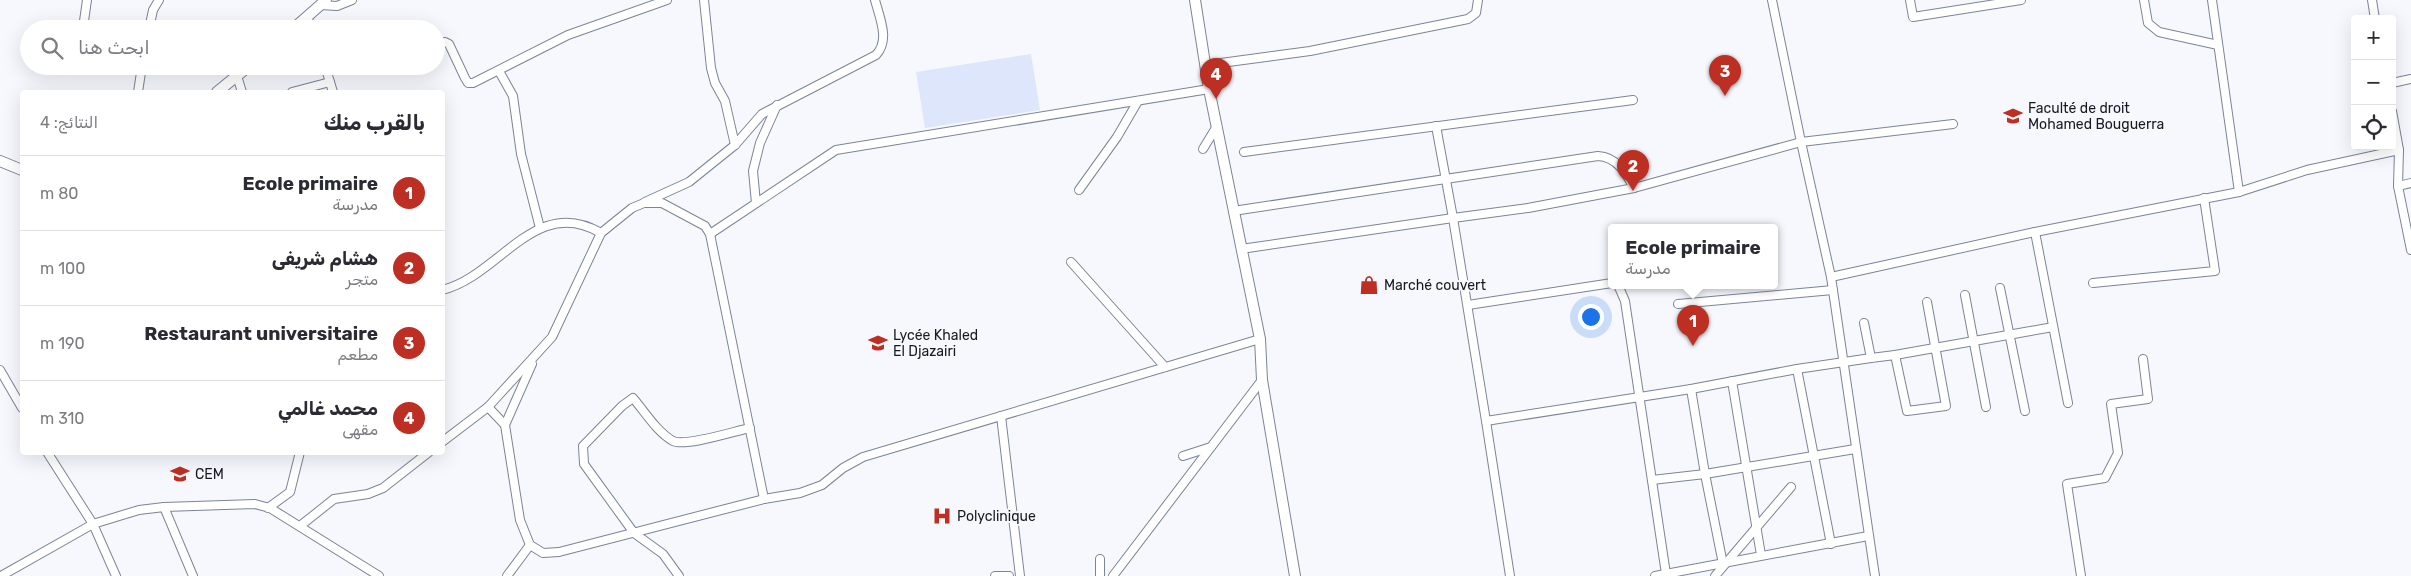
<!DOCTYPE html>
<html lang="ar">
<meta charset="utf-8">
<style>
body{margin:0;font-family:Rubik,"Noto Sans Arabic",sans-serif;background:#f7f7f7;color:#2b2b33;direction:rtl}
.controls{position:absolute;right:15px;top:15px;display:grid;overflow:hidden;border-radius:5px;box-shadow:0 5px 20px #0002}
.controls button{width:45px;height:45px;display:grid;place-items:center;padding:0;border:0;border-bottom:1px solid #e1e1e2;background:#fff;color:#2b2b33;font:25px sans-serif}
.you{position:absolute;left:1590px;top:316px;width:18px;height:18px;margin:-12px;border:4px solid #fff;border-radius:50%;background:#1a73e8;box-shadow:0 0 0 8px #1a73e833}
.badge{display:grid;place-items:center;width:32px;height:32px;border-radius:50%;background:#bd2f23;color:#fff;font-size:16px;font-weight:700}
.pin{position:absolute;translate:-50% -41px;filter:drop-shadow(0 1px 2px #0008)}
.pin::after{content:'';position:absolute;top:26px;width:18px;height:15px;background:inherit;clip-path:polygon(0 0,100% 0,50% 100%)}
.popup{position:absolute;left:1608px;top:224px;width:170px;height:65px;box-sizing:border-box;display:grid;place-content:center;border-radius:5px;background:#fff;filter:drop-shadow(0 1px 4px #0005);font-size:16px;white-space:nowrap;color:#7c7c81}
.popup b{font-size:19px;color:#2b2b33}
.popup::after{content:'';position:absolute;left:50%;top:100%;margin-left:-10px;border:10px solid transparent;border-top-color:#fff}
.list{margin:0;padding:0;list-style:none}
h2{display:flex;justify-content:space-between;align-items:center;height:65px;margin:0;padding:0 20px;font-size:21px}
h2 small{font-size:16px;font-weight:400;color:#7c7c81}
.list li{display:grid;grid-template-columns:32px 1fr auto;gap:15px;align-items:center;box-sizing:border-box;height:75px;padding:0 20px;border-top:1px solid #e1e1e2}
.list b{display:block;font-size:19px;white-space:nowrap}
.list p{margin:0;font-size:16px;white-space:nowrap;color:#7c7c81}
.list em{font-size:16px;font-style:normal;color:#7c7c81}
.icon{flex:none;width:28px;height:28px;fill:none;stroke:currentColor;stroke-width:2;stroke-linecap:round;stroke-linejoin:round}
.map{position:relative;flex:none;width:2411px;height:576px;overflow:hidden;direction:ltr}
.search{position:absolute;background:#fff;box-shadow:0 5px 20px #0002;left:20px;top:20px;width:425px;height:55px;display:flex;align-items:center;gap:12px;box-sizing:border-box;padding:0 18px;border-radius:28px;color:#7c7c81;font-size:19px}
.panel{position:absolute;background:#fff;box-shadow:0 5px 20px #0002;left:20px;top:90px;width:425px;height:365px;border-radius:5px;direction:rtl}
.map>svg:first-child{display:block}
.green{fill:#dde6fa}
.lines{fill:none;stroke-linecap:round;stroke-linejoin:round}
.street-casing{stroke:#7b8499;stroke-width:10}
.secondary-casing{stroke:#7b8499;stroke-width:12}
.street{stroke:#fff;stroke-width:8}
.secondary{stroke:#fff;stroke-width:10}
.labels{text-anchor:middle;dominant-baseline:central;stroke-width:4;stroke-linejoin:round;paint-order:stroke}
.poi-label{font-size:14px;fill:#161a22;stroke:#f6f8fd;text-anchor:start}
</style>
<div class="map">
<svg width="2411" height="576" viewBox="0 0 2411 576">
<rect width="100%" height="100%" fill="#f6f8fd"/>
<polygon class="green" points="1031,54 1040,110 925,128 916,72"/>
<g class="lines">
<g class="street-casing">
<g id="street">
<polyline points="87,0 84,21 90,29"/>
<polyline points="704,0 711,68 715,83 725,101 735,145"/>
<polyline points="1772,0 1801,142 1831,277 1875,576"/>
<polyline points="1910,0 1913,17 2021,0"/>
<polyline points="2144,0 2148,23 2159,32 2218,45"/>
<polyline points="2372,0 2375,19"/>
<polyline points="320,5 337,6 352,0"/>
<polyline points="307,17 312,29"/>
<polyline points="149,29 153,10 159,0"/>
<polyline points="436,43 445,42 449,44 465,78 468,83 473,83 568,35 667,0"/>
<polyline points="1206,65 1310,51 1468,19 1476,13 1478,0"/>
<polyline points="325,66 333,92"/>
<polyline points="499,71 513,96 521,154 540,228"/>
<polyline points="237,76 242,92"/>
<polyline points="2392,83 2411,79"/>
<polyline points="138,92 142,66"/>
<polyline points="292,92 330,82"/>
<polyline points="2392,111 2399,150 2398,186 2411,250"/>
<polyline points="1436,126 1453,218 1528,208 1634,188 1801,142 1953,124"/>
<polyline points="1203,149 1217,126"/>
<polyline points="1244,152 1633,100"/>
<polyline points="2398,186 2411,183"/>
<polyline points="1079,190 1117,137 1138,101"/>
<polyline points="2239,192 2307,170 2399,150"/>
<path d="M645 202 689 182 735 145 762 114 876 55C890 40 880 19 875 0"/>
<polyline points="756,203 753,171 760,143 777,105"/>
<path d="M1233 211 1598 156C1617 157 1626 173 1634 188"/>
<polyline points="2035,232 2068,403"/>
<polyline points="710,234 836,150 1209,89"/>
<polyline points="1241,249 1453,218 1486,421 1691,389 1797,369 1871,358"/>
<polyline points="1071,262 1165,367"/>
<polyline points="1831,277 2035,232 2239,192 2212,0"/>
<polyline points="2093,283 2215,271 2204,198"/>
<polyline points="1618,285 1625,301 1666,574"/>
<polyline points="2000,288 2025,411"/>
<path d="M442 290C500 276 535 194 601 233"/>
<polyline points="1965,295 1986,407"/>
<polyline points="1678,304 1833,290"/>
<polyline points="1468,305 1612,283"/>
<polyline points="1864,323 1871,358 1895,355 1907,411 1946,406 1927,302"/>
<polyline points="1895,355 2053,327"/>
<polyline points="1797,369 1831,544"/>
<polyline points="0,370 22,408"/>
<polyline points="1732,381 1761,555"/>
<polyline points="1691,389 1705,474 1723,564"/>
<polyline points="488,407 505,425 520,520 530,545 543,553 559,552 764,499 800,493 822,485 843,468 863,457 1260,339"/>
<polyline points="1001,416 1020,576"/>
<polyline points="1486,421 1510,576"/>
<polyline points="505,425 532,364"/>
<polyline points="442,442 488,407 552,337 601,233 632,208 644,203 662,203 705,226 710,234 764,499"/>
<polyline points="1183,456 1211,447"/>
<polyline points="1652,480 1705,474 1855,449"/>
<polyline points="164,507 193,576"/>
<polyline points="268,508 290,492 300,452"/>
<polyline points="300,526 334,499 368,494 383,488 429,452"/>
<polyline points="1100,559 1100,576"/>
<polyline points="1,576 93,524 47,452"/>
<polyline points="116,576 93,524 139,510 164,507 255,504 270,508 379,576"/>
<polyline points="507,576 530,545"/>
<path d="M679 576 663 554 634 533 584 464 583 446 622 406 633 398C645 412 657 432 673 441 686 447 735 431 750 428"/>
<polyline points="995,576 1009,576"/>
<polyline points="1113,576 1262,380"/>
<polyline points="1655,576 1868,536"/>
<polyline points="1715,576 1791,487"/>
<polyline points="2081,576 2067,484 2105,478 2118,453 2111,404 2148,399 2143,359"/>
</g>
</g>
<g class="secondary-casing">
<g id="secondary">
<polyline points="1195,0 1209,89 1260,339 1262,380 1295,576"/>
<polyline points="293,29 326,0"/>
<polyline points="217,92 249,66"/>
<polyline points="0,161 22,170"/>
</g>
</g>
<use href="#street" class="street"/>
<use href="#secondary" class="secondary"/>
</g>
<defs>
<g id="university-bare" transform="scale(1.5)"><path d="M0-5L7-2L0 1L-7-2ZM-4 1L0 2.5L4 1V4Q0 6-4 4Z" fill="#bd2f23" stroke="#f6f8fd" stroke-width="2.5" paint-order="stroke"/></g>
<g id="shop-bare" transform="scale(1.5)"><path d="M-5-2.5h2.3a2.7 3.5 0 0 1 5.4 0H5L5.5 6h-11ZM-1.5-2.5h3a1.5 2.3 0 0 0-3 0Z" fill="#bd2f23" stroke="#f6f8fd" stroke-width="2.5" paint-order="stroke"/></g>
<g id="school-bare" transform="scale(1.5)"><path d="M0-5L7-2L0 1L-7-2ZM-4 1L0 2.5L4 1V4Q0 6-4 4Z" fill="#bd2f23" stroke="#f6f8fd" stroke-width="2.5" paint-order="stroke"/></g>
<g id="hospital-bare" transform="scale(1.5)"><path d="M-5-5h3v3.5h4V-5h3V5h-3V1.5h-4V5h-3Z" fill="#bd2f23" stroke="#f6f8fd" stroke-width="2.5" paint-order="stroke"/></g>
</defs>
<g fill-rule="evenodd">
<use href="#university-bare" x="2013" y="116"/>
<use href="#shop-bare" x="1369" y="285"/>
<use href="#school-bare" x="878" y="343"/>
<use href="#school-bare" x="180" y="474"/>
<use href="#hospital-bare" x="942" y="516"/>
</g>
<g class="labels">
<g class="poi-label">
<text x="2028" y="108">Faculté de droit<tspan x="2028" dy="16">Mohamed Bouguerra</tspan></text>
<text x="1384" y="285">Marché couvert</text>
<text x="893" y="335">Lycée Khaled<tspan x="893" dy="16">El Djazairi</tspan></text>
<text x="195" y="474">CEM</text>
<text x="957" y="516">Polyclinique</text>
</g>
</g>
</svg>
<div class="controls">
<button>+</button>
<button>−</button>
<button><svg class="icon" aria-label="locate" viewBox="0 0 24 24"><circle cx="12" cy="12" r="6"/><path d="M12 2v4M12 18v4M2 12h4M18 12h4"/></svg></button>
</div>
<div class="you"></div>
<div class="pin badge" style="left:1693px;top:346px">1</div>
<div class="popup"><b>Ecole primaire</b>مدرسة</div>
<div class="pin badge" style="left:1633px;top:191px">2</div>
<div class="pin badge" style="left:1725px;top:96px">3</div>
<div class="pin badge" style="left:1216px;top:99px">4</div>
<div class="search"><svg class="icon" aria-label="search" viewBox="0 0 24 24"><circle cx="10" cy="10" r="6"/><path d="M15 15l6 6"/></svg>ابحث هنا</div>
<section class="panel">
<h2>بالقرب منك<small>النتائج: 4</small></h2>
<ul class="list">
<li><span class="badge">1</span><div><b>Ecole primaire</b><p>مدرسة</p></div><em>80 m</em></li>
<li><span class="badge">2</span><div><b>هشام شريفى</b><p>متجر</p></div><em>100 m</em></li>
<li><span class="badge">3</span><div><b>Restaurant universitaire</b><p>مطعم</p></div><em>190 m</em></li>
<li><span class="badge">4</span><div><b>محمد غالمي</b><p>مقهى</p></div><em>310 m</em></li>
</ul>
</section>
</div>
